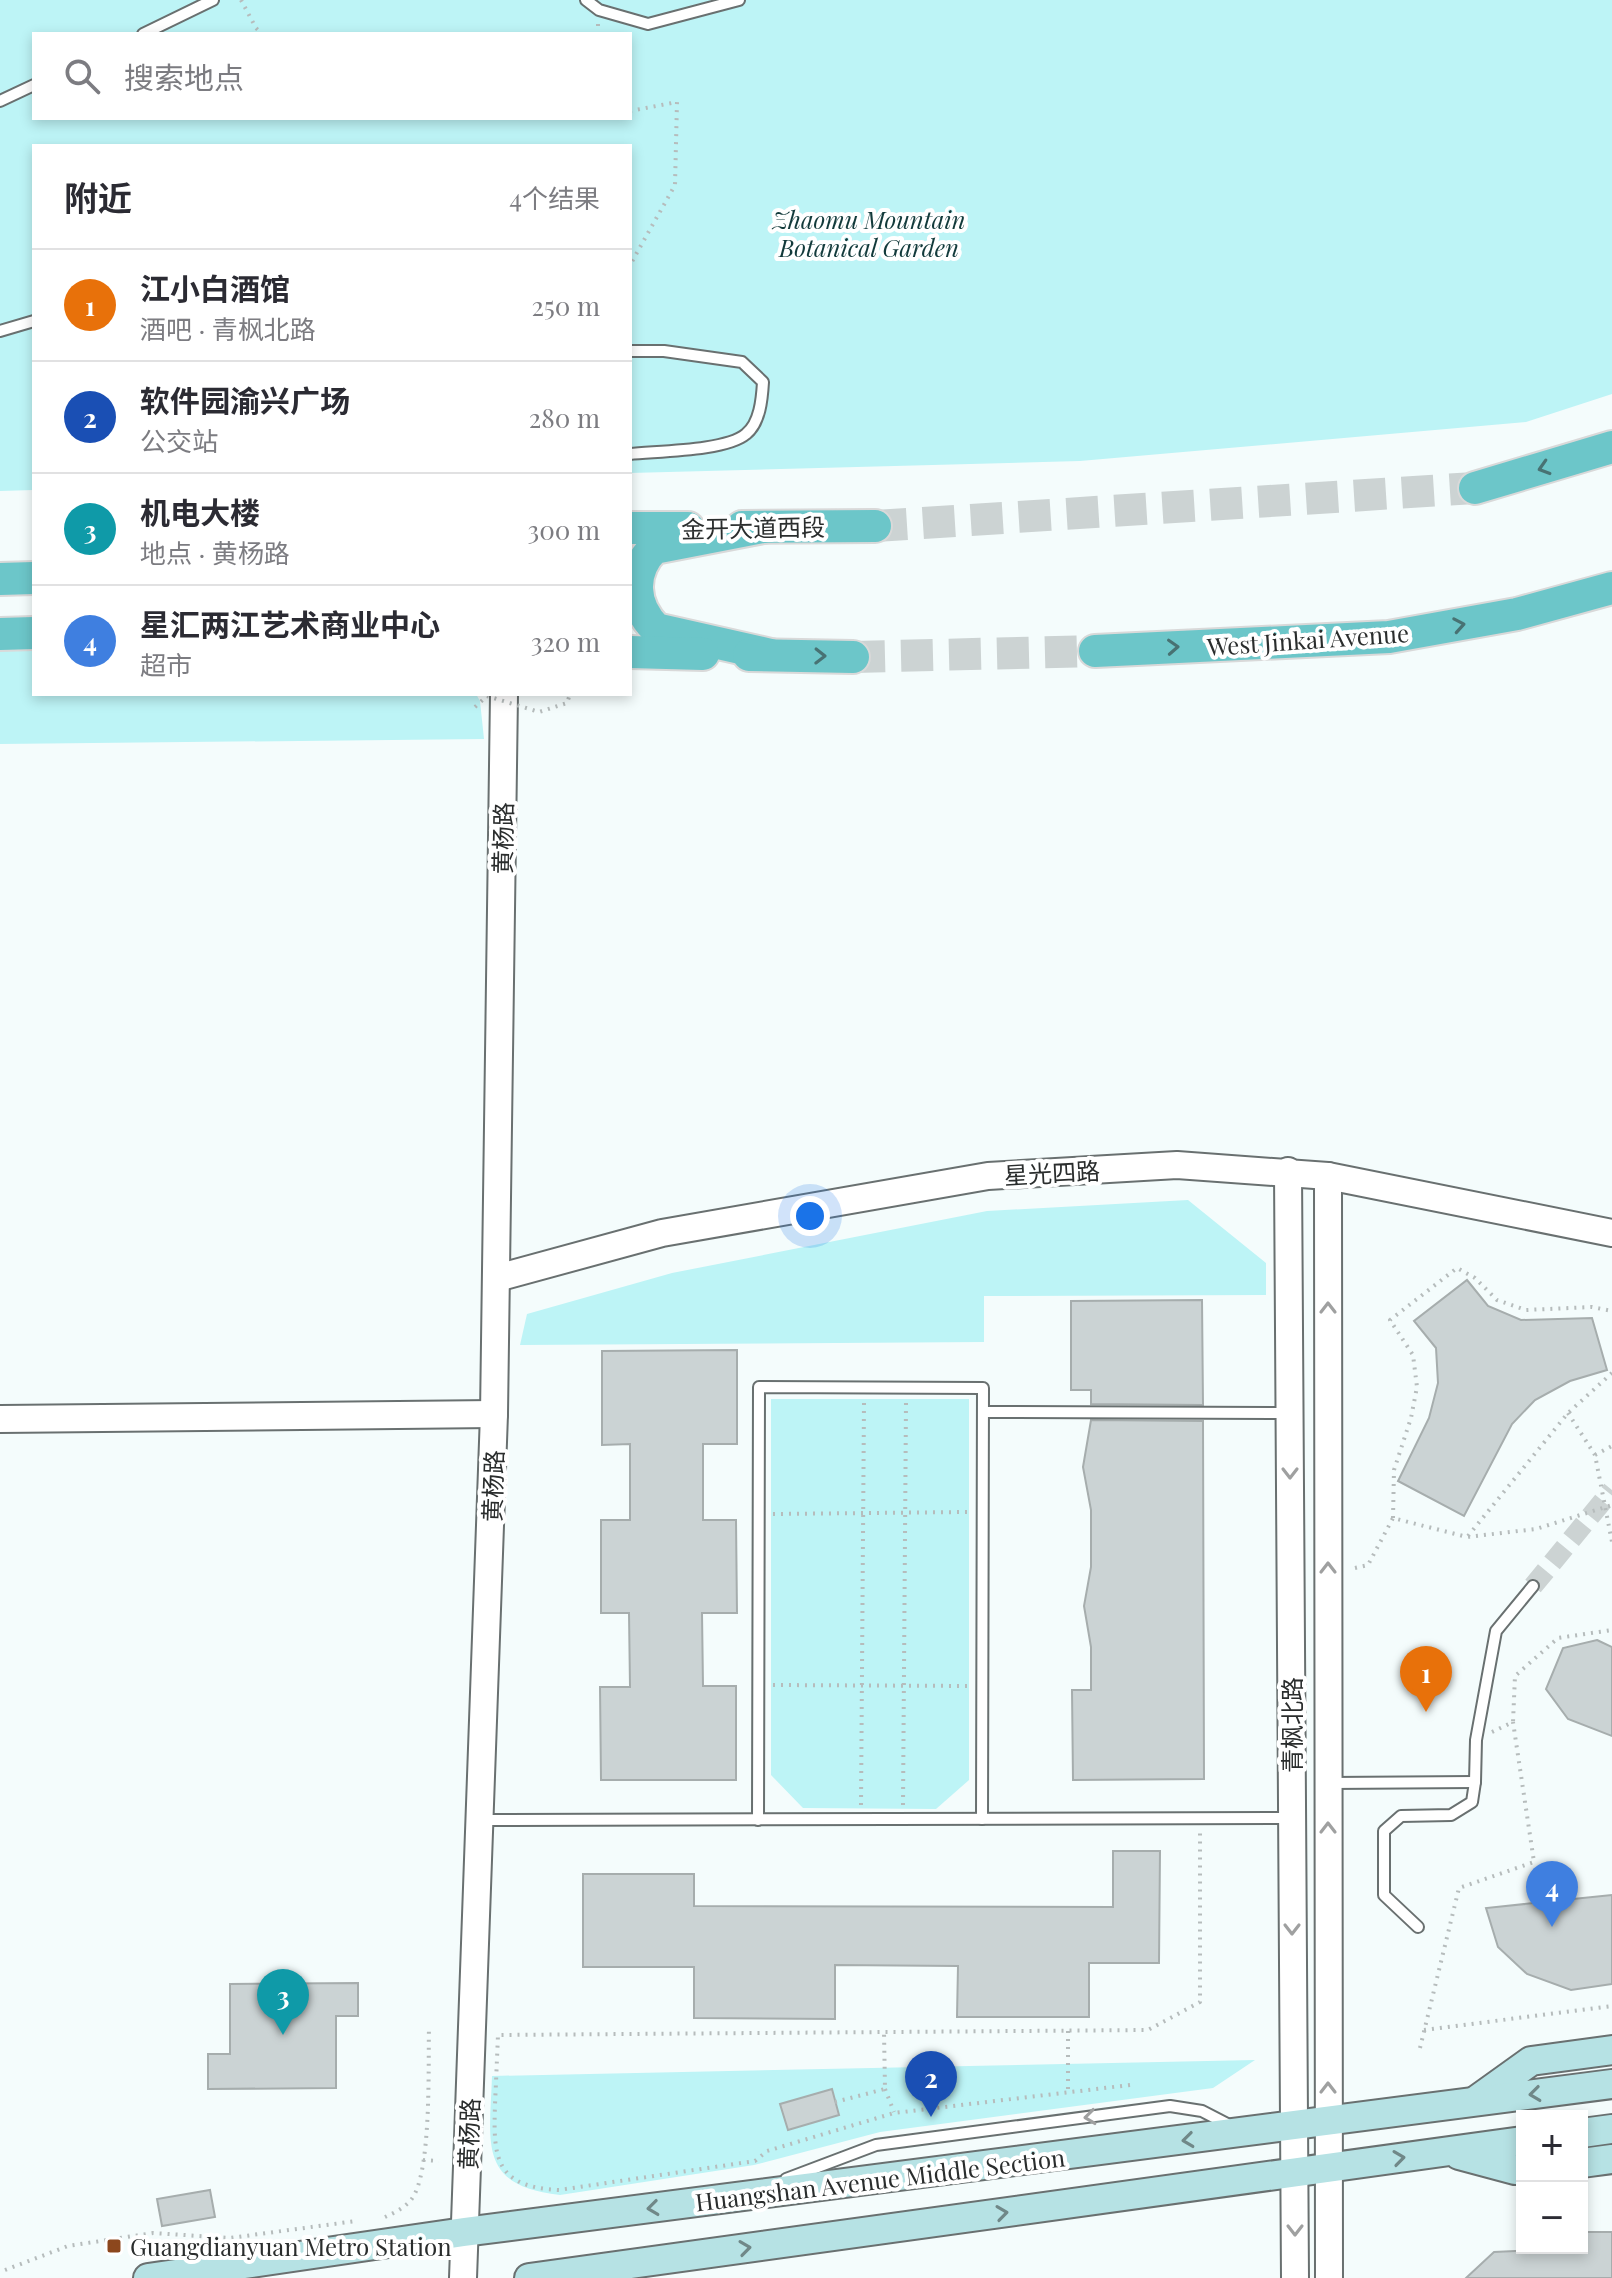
<!DOCTYPE html>
<html lang="zh">
<meta charset="utf-8">
<style>
body{margin:0;font-family:"Playfair Display","Noto Sans SC",serif;background:#f2f2f3;color:#2b2b33}
.controls{position:absolute;right:24px;bottom:24px;display:grid;overflow:hidden;border-radius:0px;box-shadow:0 4px 12px #0003}
.controls button{width:72px;height:72px;display:grid;place-items:center;padding:0;border:0;border-bottom:2px solid #e1e1e2;background:#fff;color:#2b2b33;font:40px sans-serif}
.you{position:absolute;left:810px;top:1216px;width:28px;height:28px;margin:-20px;border:6px solid #fff;border-radius:50%;background:#1a73e8;box-shadow:0 0 0 12px #1a73e833}
.badge{display:grid;place-items:center;width:52px;height:52px;border-radius:50%;background:#8c471d;color:#fff;font-size:26px;font-weight:700}
.pin{position:absolute;translate:-50% -66px;filter:drop-shadow(0 2px 4px #0008)}
.pin::after{content:'';position:absolute;top:42px;width:28px;height:24px;background:inherit;clip-path:polygon(0 0,100% 0,50% 100%)}
.list{margin:0;padding:0;list-style:none}
h2{display:flex;justify-content:space-between;align-items:center;height:104px;margin:0;padding:0 32px;font-size:34px}
h2 small{font-size:26px;font-weight:400;color:#7c7c81}
.list li{display:grid;grid-template-columns:52px 1fr auto;gap:24px;align-items:center;box-sizing:border-box;height:112px;padding:0 32px;border-top:2px solid #e1e1e2}
.list b{display:block;font-size:30px;white-space:nowrap}
.list p{margin:0;font-size:26px;white-space:nowrap;color:#7c7c81}
.list em{font-size:26px;font-style:normal;color:#7c7c81}
.icon{flex:none;width:44px;height:44px;fill:none;stroke:currentColor;stroke-width:2;stroke-linecap:round;stroke-linejoin:round}
.map{position:relative;flex:none;width:1612px;height:2278px;overflow:hidden}
.search{position:absolute;background:#fff;box-shadow:0 4px 12px #0003;left:32px;top:32px;width:600px;height:88px;display:flex;align-items:center;gap:20px;box-sizing:border-box;padding:0 28px;border-radius:0px;color:#7c7c81;font-size:30px}
.panel{position:absolute;background:#fff;box-shadow:0 4px 12px #0003;left:32px;top:144px;width:600px;height:552px;border-radius:0px}
.map>svg:first-child{display:block}
.green{fill:#bdf4f6;fill-rule:evenodd}
.building{fill:#cbd3d4;stroke:#a6adad;stroke-width:2}
.lines{fill:none;stroke-linecap:round;stroke-linejoin:round}
.minor-tunnel{stroke:#ccd3d3;stroke-width:20;stroke-dasharray:20 10;stroke-linecap:butt}
.primary-tunnel{stroke:#ccd3d3;stroke-width:32;stroke-dasharray:32 16;stroke-linecap:butt}
.service-casing{stroke:#697070;stroke-width:14}
.tertiary-casing{stroke:#697070;stroke-width:30}
.secondary-casing{stroke:#697070;stroke-width:32}
.primary-casing{stroke:#d9d9d9;stroke-width:36}
.path{stroke:#b6bcbc;stroke-width:4;stroke-dasharray:2 6;stroke-linecap:butt}
.service{stroke:#fff;stroke-width:10}
.tertiary{stroke:#fff;stroke-width:26}
.secondary{stroke:#b6e2e4;stroke-width:28}
.primary{stroke:#6cc6c9;stroke-width:32}
.path-bridge{stroke:#b6bcbc;stroke-width:4;stroke-dasharray:2 6;stroke-linecap:butt}
.oneway{stroke:#487273}
.oneway2{stroke:#9fa0a0}
.oneway3{stroke:#708888}
.poi-dot{fill:#8c471d;stroke:#fff;stroke-width:3}
.labels{text-anchor:middle;dominant-baseline:central;stroke-width:8;stroke-linejoin:round;paint-order:stroke}
.park-label{font-size:24px;font-style:italic;fill:#123a3b;stroke:#fff}
.street-label{font-size:24px;fill:#2a2d2d;stroke:#fff}
.poi-label{font-size:24px;fill:#2a2d2d;stroke:#fff;text-anchor:start}
</style>
<div class="map">
<svg width="1612" height="2278" viewBox="0 0 1612 2278">
<rect width="100%" height="100%" fill="#f4fcfc"/>
<g class="green">
<path d="M0 0H1612V394L1526 422 1080 461 630 473V146H34V490L0 491ZM34 34H630V118H34Z"/>
<polygon points="34,650 34,694 476,694 480,701 484,739 0,744 0,651"/>
<polygon points="1188,1200 1266,1263 1266,1295 984,1296 984,1342 520,1345 527,1314 672,1273 987,1211"/>
<polygon points="771,1399 969,1399 969,1780 936,1809 803,1808 771,1775"/>
<path d="M1255 2060 1213 2088 880 2132 754 2165 560 2195C477 2186 490 2142 492 2076Z"/>
</g>
<g class="building">
<polygon points="1467,1280 1488,1306 1521,1320 1592,1318 1607,1370 1570,1381 1535,1400 1512,1424 1464,1516 1398,1481 1429,1418 1438,1383 1436,1348 1414,1321"/>
<polygon points="1202,1300 1203,1405 1091,1404 1091,1390 1071,1390 1071,1301"/>
<polygon points="737,1350 737,1444 703,1444 703,1520 736,1520 737,1613 702,1613 703,1686 736,1686 736,1780 601,1780 600,1687 630,1687 629,1613 601,1613 601,1520 630,1520 630,1444 602,1445 602,1351"/>
<polygon points="1091,1420 1203,1421 1204,1779 1073,1780 1072,1690 1091,1690 1091,1647 1084,1606 1091,1567 1091,1510 1083,1467"/>
<polygon points="1597,1640 1612,1647 1612,1736 1568,1719 1546,1689 1563,1648"/>
<polygon points="1113,1851 1160,1851 1159,1963 1089,1963 1089,2017 957,2017 958,1966 835,1965 835,2019 694,2018 694,1967 583,1967 583,1874 694,1874 694,1906 1113,1907"/>
<polygon points="1612,1895 1612,1984 1571,1990 1527,1974 1498,1947 1486,1908"/>
<polygon points="358,1983 358,2016 336,2016 336,2088 208,2089 208,2054 230,2054 230,1984"/>
<polygon points="832,2089 839,2115 788,2130 780,2104"/>
<polygon points="210,2190 215,2217 162,2226 157,2199"/>
<polygon points="1582,2232 1612,2232 1612,2278 1466,2278 1494,2252 1582,2248"/>
</g>
<g class="lines">
<polyline class="minor-tunnel" points="1533,1586 1612,1490"/>
<g class="primary-tunnel">
<polyline points="875,526 1475,488"/>
<polyline points="853,657 1095,651"/>
</g>
<g class="service-casing">
<g id="service">
<polyline points="586,0 599,10 648,24 739,0"/>
<polyline points="143,34 213,0"/>
<polyline points="0,101 34,85"/>
<polyline points="0,331 34,321"/>
<path d="M630 351H664L742 362 763 382C762 399 760 423 746 434 726 451 658 451 630 454"/>
<polyline points="983,1412 1289,1413"/>
<polyline points="1330,1783 1475,1782"/>
<polyline points="482,1820 1290,1818"/>
<polyline points="758,1820 759,1387 983,1388 982,1819"/>
<polyline points="1418,1927 1384,1895 1384,1831 1401,1816 1451,1815 1472,1802 1475,1782 1476,1740 1496,1631 1533,1586"/>
<polyline points="786,2179 876,2145 1170,2106 1202,2111 1233,2127"/>
</g>
</g>
<g class="tertiary-casing">
<g id="tertiary">
<polyline points="1288,1171 1295,2278"/>
<polyline points="1328,1176 1329,2278"/>
<polyline points="497,1278 662,1233 988,1176 1177,1165 1328,1176 1612,1233"/>
<polyline points="0,1419 494,1414"/>
<polyline points="463,2278 494,1414 504,694"/>
</g>
</g>
<g class="secondary-casing">
<g id="secondary">
<polyline points="1478,2099 1531,2061 1612,2050"/>
<polyline points="1582,2133 1612,2129"/>
<polyline points="1459,2155 1515,2170 1522,2170"/>
<polyline points="1582,2163 1612,2159"/>
<polyline points="148,2278 464,2232 1612,2084"/>
<polyline points="529,2278 1522,2141"/>
</g>
</g>
<g class="primary-casing">
<g id="primary">
<polyline points="1475,488 1612,447"/>
<polyline points="742,527 875,526"/>
<path d="M763 527 654 548C630 572 632 605 656 629L771 655"/>
<polyline points="630,528 688,528"/>
<polyline points="0,579 34,578"/>
<polyline points="0,634 34,633"/>
<polyline points="1095,651 1389,637 1517,614 1612,588"/>
<polyline points="630,652 703,654"/>
<polyline points="749,655 853,657"/>
</g>
</g>
<g class="path">
<polyline points="241,0 256,28 262,34"/>
<polyline points="598,34 598,24"/>
<polyline points="630,111 677,102 675,185 630,265"/>
<polyline points="594,118 595,118"/>
<polyline points="1568,1413 1595,1455 1612,1542"/>
<polyline points="1595,1455 1612,1446"/>
<polyline points="773,1514 968,1512"/>
<polyline points="1393,1518 1394,1470 1411,1418 1417,1387 1413,1355 1390,1320 1457,1268 1475,1278 1497,1300 1526,1310 1592,1307 1612,1311"/>
<polyline points="1468,1536 1568,1413 1612,1373"/>
<polyline points="1355,1568 1368,1565 1393,1518 1467,1537 1536,1529 1612,1505"/>
<polyline points="773,1685 968,1686"/>
<polyline points="1492,1732 1513,1722 1515,1676 1558,1638 1612,1630"/>
<polyline points="861,1805 864,1402"/>
<polyline points="903,1805 906,1402"/>
<polyline points="1424,2030 1612,2006"/>
<polyline points="1068,2031 1068,2093"/>
<polyline points="1420,2048 1459,1888 1534,1862 1513,1722"/>
<path d="M1130 2085 894 2113 767 2151 755 2161 559 2190C496 2187 493 2159 495 2105 496 2082 497 2059 498 2035L1148 2030 1200 2002V1833"/>
<polyline points="885,2089 894,2112"/>
<polyline points="835,2102 885,2089 884,2032"/>
<polyline points="423,2160 439,2161"/>
<path d="M385 2217C394 2213 404 2208 411 2200 432 2174 428 2064 429 2026"/>
<polyline points="5,2270 68,2246 153,2233 230,2238 356,2221"/>
</g>
<use href="#service" class="service"/>
<use href="#tertiary" class="tertiary"/>
<use href="#secondary" class="secondary"/>
<use href="#primary" class="primary"/>
<polyline class="path-bridge" points="475,707 487,696 539,712 567,703 570,694"/>
</g>
<defs><path id="oneway-chevron" d="M-2-3.5L2.5 0L-2 3.5" fill="none" stroke-width="1.6" stroke-linecap="round" stroke-linejoin="round" transform="scale(2)"/></defs>
<g class="oneway">
<use href="#oneway-chevron" transform="translate(1544 468) rotate(163)"/>
<use href="#oneway-chevron" transform="translate(1459 625) rotate(-10)"/>
<use href="#oneway-chevron" transform="translate(1173 647) rotate(-3)"/>
<use href="#oneway-chevron" transform="translate(820 656) rotate(1)"/>
</g>
<g class="oneway2">
<use href="#oneway-chevron" transform="translate(1328 1308) rotate(-90)"/>
<use href="#oneway-chevron" transform="translate(1290 1473) rotate(90)"/>
<use href="#oneway-chevron" transform="translate(1328 1568) rotate(-90)"/>
<use href="#oneway-chevron" transform="translate(1328 1828) rotate(-90)"/>
<use href="#oneway-chevron" transform="translate(1292 1929) rotate(90)"/>
<use href="#oneway-chevron" transform="translate(1328 2088) rotate(-90)"/>
<use href="#oneway-chevron" transform="translate(1090 2117) rotate(173)"/>
<use href="#oneway-chevron" transform="translate(1295 2230) rotate(90)"/>
</g>
<g class="oneway3">
<use href="#oneway-chevron" transform="translate(1535 2094) rotate(173)"/>
<use href="#oneway-chevron" transform="translate(1188 2140) rotate(173)"/>
<use href="#oneway-chevron" transform="translate(1399 2158) rotate(-8)"/>
<use href="#oneway-chevron" transform="translate(653 2208) rotate(173)"/>
<use href="#oneway-chevron" transform="translate(1002 2213) rotate(-8)"/>
<use href="#oneway-chevron" transform="translate(745 2248) rotate(-8)"/>
</g>
<rect class="poi-dot" x="106" y="2238" width="16" height="16" rx="4"/>
<g class="labels">
<g class="park-label">
<text x="869" y="219">Zhaomu Mountain<tspan x="869" dy="28">Botanical Garden</tspan></text>
</g>
<g class="street-label">
<text transform="translate(753 527) rotate(-1)">金开大道西段</text>
<text transform="translate(1308 639) rotate(-4)">West Jinkai Avenue</text>
<text transform="translate(502 838) rotate(-89)">黄杨路</text>
<text transform="translate(1052 1172) rotate(-3)">星光四路</text>
<text transform="translate(492 1486) rotate(-88)">黄杨路</text>
<text transform="translate(1291 1725) rotate(-90)">青枫北路</text>
<text transform="translate(468 2134) rotate(-88)">黄杨路</text>
<text transform="translate(880 2179) rotate(-7)">Huangshan Avenue Middle Section</text>
</g>
<g class="poi-label">
<text x="130" y="2246">Guangdianyuan Metro Station</text>
</g>
</g>
</svg>
<div class="controls">
<button>+</button>
<button>−</button>
</div>
<div class="you"></div>
<div class="pin badge" style="left:1426px;top:1712px;background:#e8710a">1</div>
<div class="pin badge" style="left:931px;top:2117px;background:#1a4fb4">2</div>
<div class="pin badge" style="left:283px;top:2035px;background:#0f9aa8">3</div>
<div class="pin badge" style="left:1552px;top:1927px;background:#3f7fe0">4</div>
<div class="search"><svg class="icon" aria-label="search" viewBox="0 0 24 24"><circle cx="10" cy="10" r="6"/><path d="M15 15l6 6"/></svg>搜索地点</div>
<section class="panel">
<h2>附近<small>4个结果</small></h2>
<ul class="list">
<li><span class="badge" style="background:#e8710a">1</span><div><b>江小白酒馆</b><p>酒吧 · 青枫北路</p></div><em>250 m</em></li>
<li><span class="badge" style="background:#1a4fb4">2</span><div><b>软件园渝兴广场</b><p>公交站</p></div><em>280 m</em></li>
<li><span class="badge" style="background:#0f9aa8">3</span><div><b>机电大楼</b><p>地点 · 黄杨路</p></div><em>300 m</em></li>
<li><span class="badge" style="background:#3f7fe0">4</span><div><b>星汇两江艺术商业中心</b><p>超市</p></div><em>320 m</em></li>
</ul>
</section>
</div>
